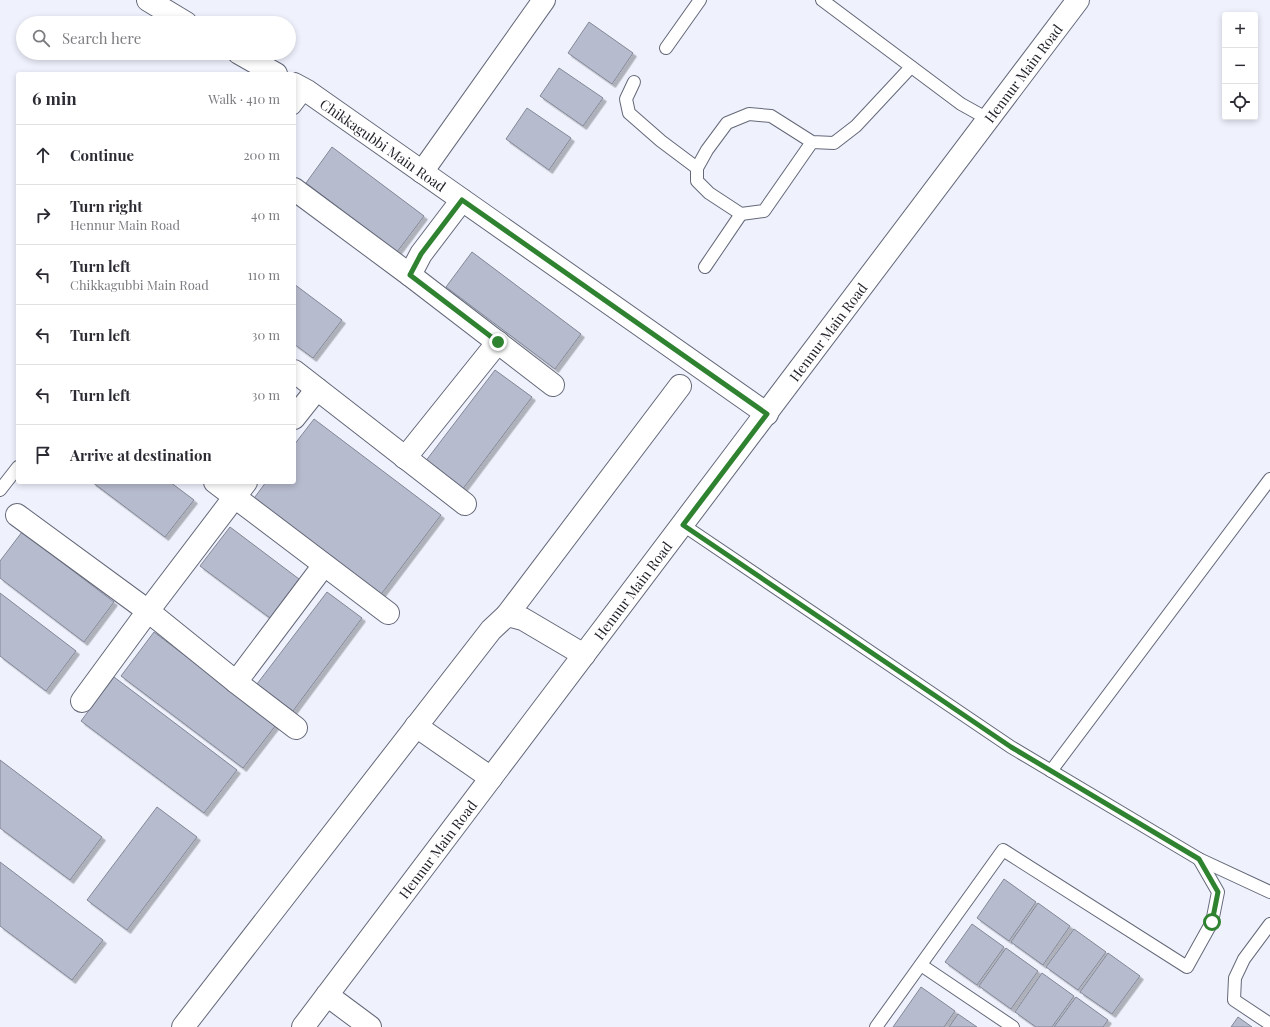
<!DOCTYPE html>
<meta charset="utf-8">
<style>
body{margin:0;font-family:"Playfair Display",serif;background:#f2f2f3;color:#2b2b33}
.controls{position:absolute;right:12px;top:12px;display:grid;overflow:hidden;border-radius:4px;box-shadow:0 2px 6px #0003}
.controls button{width:36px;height:36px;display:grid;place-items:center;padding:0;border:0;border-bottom:1px solid #e1e1e2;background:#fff;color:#2b2b33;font:20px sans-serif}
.stop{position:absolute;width:12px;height:12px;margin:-9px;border:3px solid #2f8330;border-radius:50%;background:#fff}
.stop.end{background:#2f8330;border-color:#fff;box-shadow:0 1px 4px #0008}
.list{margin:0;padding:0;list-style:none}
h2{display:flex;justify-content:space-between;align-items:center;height:52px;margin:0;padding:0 16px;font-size:17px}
h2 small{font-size:13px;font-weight:400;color:#7c7c81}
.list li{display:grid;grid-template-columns:26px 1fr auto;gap:12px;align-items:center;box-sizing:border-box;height:60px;padding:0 16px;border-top:1px solid #e1e1e2}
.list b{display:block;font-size:15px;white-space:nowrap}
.list p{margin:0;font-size:13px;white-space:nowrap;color:#7c7c81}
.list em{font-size:13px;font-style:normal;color:#7c7c81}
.icon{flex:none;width:22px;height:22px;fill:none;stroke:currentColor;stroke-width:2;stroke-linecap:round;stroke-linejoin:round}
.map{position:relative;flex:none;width:1270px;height:1027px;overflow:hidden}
.search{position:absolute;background:#fff;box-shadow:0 2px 6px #0003;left:16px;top:16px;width:280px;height:44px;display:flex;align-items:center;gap:10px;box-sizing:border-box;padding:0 14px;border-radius:22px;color:#7c7c81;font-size:15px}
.panel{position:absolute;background:#fff;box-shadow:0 2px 6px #0003;left:16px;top:72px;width:280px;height:412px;border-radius:4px}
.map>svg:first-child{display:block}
.building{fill:#b6bbcd;stroke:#838898;filter:url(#shadow)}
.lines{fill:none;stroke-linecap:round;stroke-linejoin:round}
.service-casing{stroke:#646878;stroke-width:14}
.minor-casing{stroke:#646878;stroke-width:24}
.tertiary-casing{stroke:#646878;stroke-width:24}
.secondary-casing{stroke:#646878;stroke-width:24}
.service{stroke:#fff;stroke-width:12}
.minor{stroke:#fff;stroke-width:22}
.tertiary{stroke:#fff;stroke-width:22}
.secondary{stroke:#fff;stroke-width:22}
.route{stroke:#2f8330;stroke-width:5}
.labels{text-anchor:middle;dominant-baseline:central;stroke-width:3;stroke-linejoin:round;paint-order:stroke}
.street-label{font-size:14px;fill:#1e2027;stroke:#fff}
</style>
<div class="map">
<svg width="1270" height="1027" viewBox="0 0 1270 1027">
<defs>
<filter id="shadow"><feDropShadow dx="3.5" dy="3.5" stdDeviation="0" flood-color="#0004"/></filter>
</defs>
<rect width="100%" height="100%" fill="#eff2fd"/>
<g class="building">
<polygon points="589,22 633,53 612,84 568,53"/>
<polygon points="559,68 603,98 583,126 540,96"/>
<polygon points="527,108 571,138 549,170 506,139"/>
<polygon points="332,147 424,216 397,252 306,183"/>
<polygon points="472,252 581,334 555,369 446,287"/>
<polygon points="294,284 342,320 313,358 294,344"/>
<polygon points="495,370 532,397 462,490 425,462"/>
<polygon points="314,419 441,515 379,597 252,501 266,482 294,482 294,445"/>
<polygon points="92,482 170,482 194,500 165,537"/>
<polygon points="230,527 299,579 270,618 200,566"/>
<polygon points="22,532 114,602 84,642 0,578 0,561"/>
<polygon points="327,592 362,618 293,711 257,684"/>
<polygon points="0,593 76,651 46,691 0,656"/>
<polygon points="154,632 276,725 243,768 121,676"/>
<polygon points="114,677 237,770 204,813 81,721"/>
<polygon points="0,760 102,837 70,880 0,828"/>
<polygon points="157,807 197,837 127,930 87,900"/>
<polygon points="0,862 103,940 72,980 0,926"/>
<polygon points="1004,879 1036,902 1009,941 977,918"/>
<polygon points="1038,903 1070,926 1043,965 1011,942"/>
<polygon points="972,924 1004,947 977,985 945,962"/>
<polygon points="1074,929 1106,952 1078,990 1046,967"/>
<polygon points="1006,948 1038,971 1011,1009 979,986"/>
<polygon points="1108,953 1140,976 1112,1014 1080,992"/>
<polygon points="1042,973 1074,996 1052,1027 1036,1027 1015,1012"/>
<polygon points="921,987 955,1011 944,1027 893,1027"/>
<polygon points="1076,997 1108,1020 1103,1027 1054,1027"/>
<polygon points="958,1014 977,1027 949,1027"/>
<polygon points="1238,1017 1252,1027 1231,1027"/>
</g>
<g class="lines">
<g class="service-casing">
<g id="service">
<polyline points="822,0 961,104 988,119"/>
<polyline points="666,48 700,0"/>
<polyline points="634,82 626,99 629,113 661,141 697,168"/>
<polyline points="294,108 307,91"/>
<polyline points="812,142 764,211 741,214 709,193 697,181 697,168 707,150 727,123 749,114 771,116 812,142 834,143 856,126 911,67"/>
<polyline points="705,267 741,214"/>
<polyline points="0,490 18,467"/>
<polyline points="683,525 1011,747 1199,859 1270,892"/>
<polyline points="1051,771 1270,479"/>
<polyline points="1270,924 1244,959 1235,978 1234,1000 1270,1024"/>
<polyline points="921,965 1013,1027"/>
<polyline points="876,1027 1003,850 1187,967 1212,922 1218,892 1199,859"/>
</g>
</g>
<g class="minor-casing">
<g id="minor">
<polyline points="422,172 544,0"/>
<polyline points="294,189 410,275 553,385"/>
<polyline points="410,275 421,254 462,200"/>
<polyline points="294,371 465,504"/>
<polyline points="294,418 317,389"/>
<polyline points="405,458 498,342"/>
<polyline points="215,482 388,613"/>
<polyline points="17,515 148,611 236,682 296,728"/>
<polyline points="507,615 680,386"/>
<polyline points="236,682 324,565"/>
<polyline points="82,701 148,611 246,482"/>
<polyline points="416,726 491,778"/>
<polyline points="327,995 370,1027"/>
<polyline points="183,1027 491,630 507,615 523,619 584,655"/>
</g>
</g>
<g class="tertiary-casing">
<g id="tertiary">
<polyline points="148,0 186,23"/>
<polyline points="239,53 276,74"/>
<path id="s1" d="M294 84 307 91 767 414"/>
</g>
</g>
<g class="secondary-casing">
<g id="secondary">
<path id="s2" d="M303 1027 1078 0"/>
</g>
</g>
<use href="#service" class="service"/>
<use href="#minor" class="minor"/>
<use href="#tertiary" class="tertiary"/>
<use href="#secondary" class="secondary"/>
</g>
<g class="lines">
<polyline class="route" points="498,342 410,275 421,254 462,200 767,414 683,525 1011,747 1199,859 1218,892 1212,922"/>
</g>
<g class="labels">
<g class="street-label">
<text stroke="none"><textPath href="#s2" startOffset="1195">Hennur Main Road</textPath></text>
<text stroke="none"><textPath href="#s1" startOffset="108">Chikkagubbi Main Road</textPath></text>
<text stroke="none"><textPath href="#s2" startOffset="871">Hennur Main Road</textPath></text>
<text stroke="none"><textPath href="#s2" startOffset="547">Hennur Main Road</textPath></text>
<text stroke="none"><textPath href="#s2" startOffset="223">Hennur Main Road</textPath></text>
</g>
</g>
</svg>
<div class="controls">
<button>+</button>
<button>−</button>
<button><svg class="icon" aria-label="locate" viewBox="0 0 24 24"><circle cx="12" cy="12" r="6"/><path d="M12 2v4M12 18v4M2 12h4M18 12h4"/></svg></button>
</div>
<div class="stop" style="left:1212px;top:922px"></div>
<div class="stop end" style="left:498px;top:342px"></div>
<div class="search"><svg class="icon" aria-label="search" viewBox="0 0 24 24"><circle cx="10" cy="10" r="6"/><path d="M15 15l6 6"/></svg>Search here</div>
<section class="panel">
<h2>6 min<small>Walk · 410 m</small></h2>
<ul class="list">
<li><svg class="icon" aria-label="ahead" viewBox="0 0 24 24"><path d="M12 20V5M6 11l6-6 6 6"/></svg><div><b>Continue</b></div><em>200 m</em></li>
<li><svg class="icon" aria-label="right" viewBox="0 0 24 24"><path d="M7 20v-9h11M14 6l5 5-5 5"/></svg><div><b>Turn right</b><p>Hennur Main Road</p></div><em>40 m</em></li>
<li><svg class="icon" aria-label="left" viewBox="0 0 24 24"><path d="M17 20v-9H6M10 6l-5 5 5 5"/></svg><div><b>Turn left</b><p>Chikkagubbi Main Road</p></div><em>110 m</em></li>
<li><svg class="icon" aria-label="left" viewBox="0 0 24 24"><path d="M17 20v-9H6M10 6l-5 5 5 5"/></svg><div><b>Turn left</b></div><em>30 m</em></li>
<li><svg class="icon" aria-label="left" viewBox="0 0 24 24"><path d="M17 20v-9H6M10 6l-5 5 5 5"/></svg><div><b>Turn left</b></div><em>30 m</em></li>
<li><svg class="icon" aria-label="arrive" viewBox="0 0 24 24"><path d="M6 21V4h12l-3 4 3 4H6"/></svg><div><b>Arrive at destination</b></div></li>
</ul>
</section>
</div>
